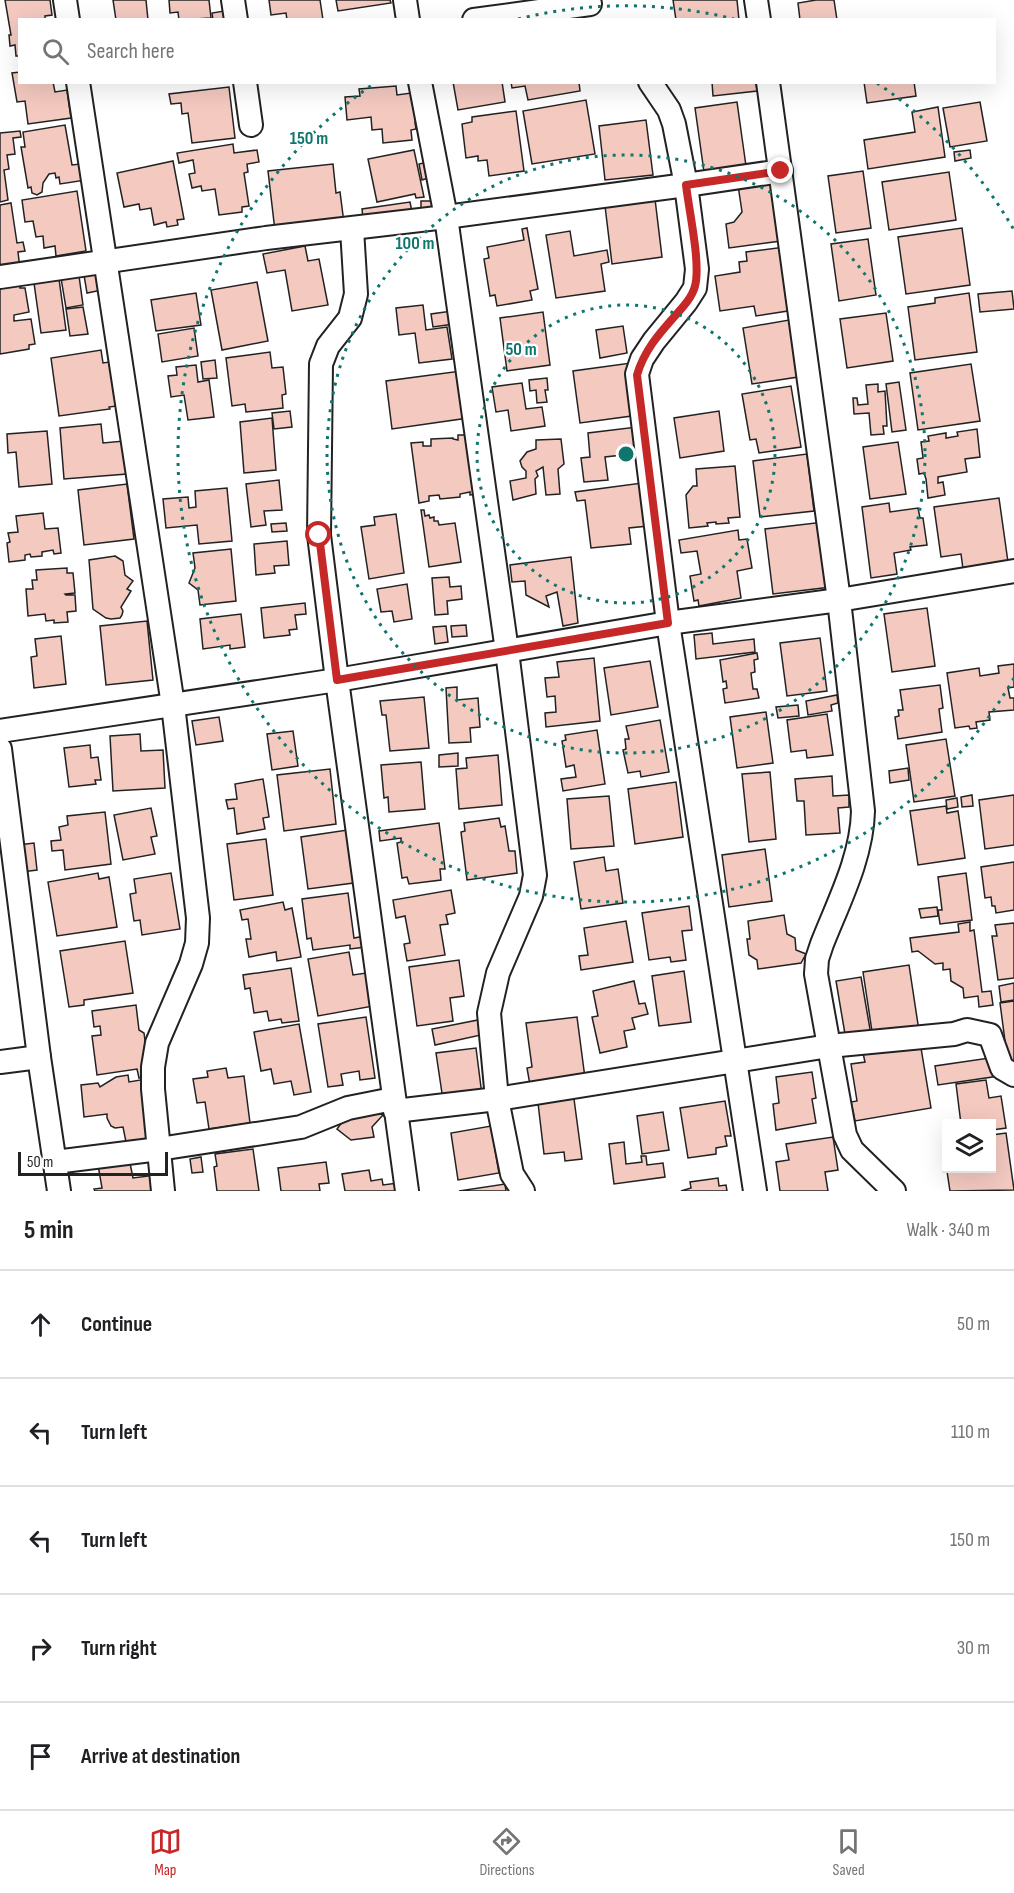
<!DOCTYPE html>
<meta charset="utf-8">
<style>
body{margin:0;font-family:"Sofia Sans Condensed",sans-serif;background:#f2f2f2;color:#202124}
.controls{position:absolute;right:18px;bottom:18px;display:grid;overflow:hidden;border-radius:0px;box-shadow:0 6px 24px #0002}
.controls button{width:54px;height:54px;display:grid;place-items:center;padding:0;border:0;border-bottom:2px solid #e0e0e0;background:#fff;color:#202124;font:30px sans-serif}
.scale{position:absolute;left:18px;bottom:15px;width:150px;box-sizing:border-box;padding-left:6px;border:3px solid #222;border-top:0;font-size:16px;line-height:21px;white-space:nowrap;color:#222;-webkit-text-stroke:4px #fff;paint-order:stroke}
.stop{position:absolute;width:18px;height:18px;margin:-14px;border:4px solid #c62828;border-radius:50%;background:#fff}
.stop.end{background:#c62828;border-color:#fff;box-shadow:0 2px 6px #0008}
.list{margin:0;padding:0;list-style:none}
h2{display:flex;justify-content:space-between;align-items:center;height:78px;margin:0;padding:0 24px;font-size:26px}
h2 small{font-size:20px;font-weight:400;color:#757577}
.list li{display:grid;grid-template-columns:39px 1fr auto;gap:18px;align-items:center;box-sizing:border-box;height:108px;padding:0 24px;border-top:2px solid #e0e0e0}
.list b{display:block;font-size:22px;white-space:nowrap}
.list em{font-size:20px;font-style:normal;color:#757577}
.icon{flex:none;width:33px;height:33px;fill:none;stroke:currentColor;stroke-width:2;stroke-linecap:round;stroke-linejoin:round}
.map{position:relative;flex:none;width:1014px;height:1191px;overflow:hidden}
.search{position:absolute;background:#fff;box-shadow:0 6px 24px #0002;left:18px;right:18px;top:18px;height:66px;display:flex;align-items:center;gap:15px;box-sizing:border-box;padding:0 21px;border-radius:0px;color:#757577;font-size:22px}
.sheet{height:618px;background:#fff}
nav{display:flex;justify-content:space-around;align-items:center;box-sizing:border-box;height:84px;border-top:2px solid #e0e0e0;background:#fff;font-size:16px;color:#757577}
nav a{display:grid;justify-items:center;gap:3px}
nav .on{color:#c62828}
.map>svg:first-child{display:block}
.building{fill:#f3c9c0;stroke:#222;stroke-width:1.5}
.lines{fill:none;stroke-linecap:round;stroke-linejoin:round}
.minor-casing{stroke:#222;stroke-width:26}
.minor{stroke:#fff;stroke-width:22}
.route{stroke:#c62828;stroke-width:8}
.ring{fill:none;stroke:#0f766e;stroke-width:3;stroke-dasharray:3 6}
.centre{fill:#0f766e;stroke:#fff;stroke-width:3}
.ring-label{font-size:18px;text-anchor:middle;font-weight:bold;fill:#0f766e;stroke:#fff;stroke-width:4.5;stroke-linejoin:round;paint-order:stroke}
</style>
<div class="map">
<svg width="1014" height="1191" viewBox="0 0 1014 1191">
<rect width="100%" height="100%" fill="#fff"/>
<g class="building">
<polygon points="5,0 50,0 52,15 45,16 45,20 20,20 20,56 16,56 15,45 10,46 9,35 11,35"/>
<polygon points="113,0 146,0 148,20 116,20"/>
<polygon points="169,0 209,0 211,18 179,20 178,12 170,13"/>
<polygon points="269,0 320,0 323,20 287,20 286,13 271,15"/>
<polygon points="336,0 390,0 391,3 338,11"/>
<polygon points="673,0 737,0 739,20 676,20"/>
<polygon points="816,0 834,0 837,20 800,20 798,3"/>
<polygon points="224,11 225,20 213,20 212,13"/>
<polygon points="20,72 20,82 53,82 55,92 67,90 71,118 28,124 25,101 17,102 12,73"/>
<polygon points="453,82 502,82 505,102 458,110"/>
<polygon points="511,82 579,82 580,91 528,100 525,86 512,88"/>
<polygon points="712,82 756,82 757,91 713,96"/>
<polygon points="864,82 914,82 916,96 867,103"/>
<polygon points="396,86 397,95 411,93 411,99 418,98 420,121 415,122 416,129 411,130 412,140 383,143 382,129 372,130 371,117 347,120 345,97 360,96 359,89"/>
<polygon points="229,87 235,138 192,143 188,113 182,114 181,103 171,104 169,94"/>
<polygon points="586,100 595,154 532,164 523,111"/>
<polygon points="737,102 746,166 704,172 695,108"/>
<polygon points="980,102 987,141 950,147 943,108"/>
<polygon points="938,107 945,157 868,169 864,140 915,132 912,112"/>
<polygon points="516,111 524,171 489,176 487,160 478,161 478,156 466,158 462,124 472,122 472,117"/>
<polygon points="646,120 653,175 605,180 599,126"/>
<polygon points="65,125 72,165 80,164 86,180 60,184 59,177 56,178 55,173 49,174 43,183 42,192 37,195 32,193 31,187 28,188 21,147 25,147 23,132"/>
<polygon points="20,131 21,137 13,138 15,154 7,155 9,169 4,170 8,200 0,202 0,133"/>
<polygon points="233,144 234,153 257,150 259,162 247,164 248,172 244,173 249,206 242,207 242,212 219,215 215,189 202,191 201,186 192,188 189,174 195,173 193,160 179,163 177,153"/>
<polygon points="414,150 424,197 416,198 415,194 377,202 368,159"/>
<polygon points="970,150 971,158 955,161 954,152"/>
<polygon points="173,161 184,219 177,220 178,225 167,227 166,222 154,225 151,208 140,210 139,204 124,207 117,173"/>
<polygon points="428,162 431,177 422,180 419,164"/>
<polygon points="333,164 336,193 340,192 344,223 275,231 268,171"/>
<polygon points="863,171 871,228 836,233 828,176"/>
<polygon points="949,172 956,220 889,230 882,182"/>
<polygon points="772,180 781,241 729,248 726,224 734,222 742,212 738,185"/>
<polygon points="77,191 86,251 56,256 55,246 44,248 43,236 36,237 33,221 25,222 22,200"/>
<polygon points="655,199 662,257 612,264 605,206"/>
<polygon points="421,201 432,201 432,210 421,211"/>
<polygon points="410,202 412,212 363,219 362,209"/>
<polygon points="11,203 17,243 23,242 25,251 18,252 20,269 0,274 0,205"/>
<polygon points="527,228 538,289 530,291 532,300 497,306 495,295 490,296 484,259 489,258 487,247 524,240 522,229"/>
<polygon points="962,228 970,285 906,294 898,237"/>
<polygon points="570,231 574,256 607,250 609,262 601,264 605,291 556,298 546,235"/>
<polygon points="868,239 876,295 839,301 831,244"/>
<polygon points="305,246 308,261 319,259 328,305 292,311 285,270 267,273 263,254"/>
<polygon points="785,247 794,310 756,316 754,306 720,311 715,276 740,272 739,262 747,261 746,252"/>
<polygon points="100,272 102,290 87,293 84,275"/>
<polygon points="79,276 83,305 66,308 61,278"/>
<polygon points="59,279 66,330 41,333 34,283"/>
<polygon points="257,282 268,341 222,350 211,290"/>
<polygon points="20,283 20,288 25,288 29,312 14,315 14,321 31,319 35,344 29,345 29,349 0,354 0,286"/>
<polygon points="1012,291 1014,309 980,312 978,294"/>
<polygon points="196,293 201,325 156,331 151,300"/>
<polygon points="969,293 977,352 915,360 908,307 935,303 935,298"/>
<polygon points="423,305 426,330 447,327 452,359 419,363 415,333 399,335 396,308"/>
<polygon points="83,307 88,334 70,336 66,309"/>
<polygon points="452,311 454,324 433,327 431,314"/>
<polygon points="543,312 550,365 507,371 500,318"/>
<polygon points="886,313 893,361 847,368 840,319"/>
<polygon points="789,320 798,377 752,384 743,328"/>
<polygon points="623,326 627,353 600,358 596,330"/>
<polygon points="194,328 198,356 162,362 158,334"/>
<polygon points="101,350 103,363 116,361 123,405 109,407 110,409 59,416 51,358"/>
<polygon points="270,352 272,368 283,367 286,394 282,395 283,408 246,412 245,404 232,406 226,358"/>
<polygon points="215,360 217,378 203,379 201,362"/>
<polygon points="631,363 639,415 580,423 573,371"/>
<polygon points="971,364 980,421 918,430 910,373"/>
<polygon points="196,365 198,382 209,380 214,417 188,420 184,395 171,397 168,376 177,375 176,367"/>
<polygon points="461,371 468,418 392,429 386,381"/>
<polygon points="547,378 548,390 545,390 547,402 537,403 536,390 530,391 529,380"/>
<polygon points="899,382 906,430 892,432 886,384"/>
<polygon points="522,383 526,409 542,407 545,426 511,431 508,410 496,412 492,387"/>
<polygon points="878,384 878,392 885,391 887,426 883,426 884,434 871,435 869,413 854,414 853,398 857,398 858,405 868,404 866,385"/>
<polygon points="791,386 801,447 759,453 756,439 750,440 742,394"/>
<polygon points="290,411 292,427 274,429 272,413"/>
<polygon points="719,411 724,451 680,458 674,418"/>
<polygon points="272,418 276,470 244,473 240,422"/>
<polygon points="101,424 103,443 124,441 127,474 64,479 60,428"/>
<polygon points="637,427 640,453 605,457 608,480 584,482 581,458 590,457 588,433"/>
<polygon points="977,429 980,457 965,459 967,472 938,477 938,483 943,482 945,495 928,498 926,479 924,473 919,474 917,459 923,458 921,442 929,441 928,436 946,433 946,438 958,436 957,432"/>
<polygon points="47,431 52,484 19,487 16,452 8,453 7,434"/>
<polygon points="458,435 473,435 480,494 470,495 470,492 460,494 460,497 440,499 439,495 429,496 429,501 419,503 411,443 423,442 423,446 431,446 431,439 453,438 453,439 458,440"/>
<polygon points="561,439 564,464 558,469 560,494 546,495 543,467 536,471 538,476 535,479 536,494 513,500 510,481 526,478 526,471 522,467 520,461 527,452 536,449 536,440"/>
<polygon points="898,442 906,494 870,499 863,447"/>
<polygon points="807,454 814,511 760,517 753,461"/>
<polygon points="735,466 740,517 728,518 729,523 716,524 716,522 707,523 708,526 689,528 686,495 693,486 697,486 696,469"/>
<polygon points="279,480 282,510 264,511 266,525 251,527 246,484"/>
<polygon points="642,483 648,526 629,528 631,544 591,548 585,500 577,501 575,492"/>
<polygon points="127,484 134,539 84,545 78,490"/>
<polygon points="227,488 232,541 199,544 197,525 166,528 163,499 188,497 189,508 196,507 195,491"/>
<polygon points="999,498 1008,562 963,569 961,554 941,557 934,507"/>
<polygon points="889,503 890,512 918,508 920,518 923,518 927,545 910,547 911,550 894,553 897,574 871,578 862,507"/>
<polygon points="421,510 424,510 425,516 429,515 430,518 434,517 434,521 438,521 439,525 455,523 461,562 429,567"/>
<polygon points="43,513 45,529 58,528 61,553 54,554 53,550 42,552 42,556 31,557 30,554 25,555 25,560 9,562 7,543 10,542 8,533 18,532 16,516"/>
<polygon points="396,514 404,573 369,579 361,527 375,525 374,517"/>
<polygon points="824,522 831,587 773,594 765,529"/>
<polygon points="286,523 287,531 272,532 271,524"/>
<polygon points="738,530 739,540 747,539 752,568 737,571 741,598 699,606 698,600 694,601 690,576 701,574 697,551 681,553 679,540"/>
<polygon points="287,541 289,565 274,566 275,573 256,575 254,544"/>
<polygon points="231,549 236,601 200,605 198,590 189,583 195,568 193,553"/>
<polygon points="115,556 123,561 125,575 133,581 127,589 131,591 121,607 123,611 122,615 120,618 111,619 106,618 93,609 89,560"/>
<polygon points="571,557 578,623 563,626 557,592 546,596 549,607 526,595 525,581 512,582 510,565"/>
<polygon points="67,568 67,573 73,573 75,593 65,594 66,595 75,595 76,611 67,612 68,622 54,623 54,620 46,621 45,614 28,616 26,589 33,589 32,580 37,580 36,570"/>
<polygon points="449,577 450,587 461,586 462,599 447,601 448,614 435,615 432,578"/>
<polygon points="407,584 412,619 394,622 392,611 381,612 377,589"/>
<polygon points="305,603 306,614 295,615 297,629 289,630 290,635 264,638 261,608"/>
<polygon points="927,608 935,666 892,672 884,614"/>
<polygon points="241,614 245,647 230,649 230,645 203,649 200,619"/>
<polygon points="147,621 153,680 106,685 100,626"/>
<polygon points="466,625 467,636 452,637 451,626"/>
<polygon points="446,626 448,642 435,644 433,627"/>
<polygon points="712,633 713,644 754,639 755,652 696,659 694,635"/>
<polygon points="61,636 66,684 34,688 31,657 37,656 35,639"/>
<polygon points="820,638 827,691 787,696 780,643"/>
<polygon points="757,653 758,659 754,660 755,672 751,673 753,689 757,689 759,698 725,703 723,689 727,688 726,681 723,682 720,660"/>
<polygon points="594,658 600,721 546,727 545,713 556,712 555,696 547,697 545,678 559,677 557,662"/>
<polygon points="650,661 658,707 611,715 604,668"/>
<polygon points="1014,664 1014,687 1008,688 1010,698 1014,698 1014,710 989,712 990,720 976,722 977,728 970,729 969,726 955,728 947,673 979,668 980,676 999,673 998,666"/>
<polygon points="940,685 943,708 939,709 942,732 898,739 895,717 899,716 898,710 903,710 900,690"/>
<polygon points="457,687 457,700 478,698 480,727 470,728 471,742 449,743 446,688"/>
<polygon points="837,695 838,703 831,705 832,711 808,715 806,701"/>
<polygon points="424,697 429,748 390,751 386,715 382,715 380,701"/>
<polygon points="798,705 799,716 778,718 776,707"/>
<polygon points="766,712 773,763 737,768 730,717"/>
<polygon points="827,714 833,755 807,758 806,750 791,752 787,720"/>
<polygon points="219,717 223,741 196,745 192,721"/>
<polygon points="660,720 669,772 641,777 640,771 628,773 623,750 626,749 625,739 629,739 626,726"/>
<polygon points="597,730 605,784 563,791 561,779 576,777 574,765 566,767 562,741 566,740 565,735"/>
<polygon points="293,731 298,766 272,770 267,734"/>
<polygon points="140,734 141,751 163,750 165,788 113,791 110,736"/>
<polygon points="946,739 955,796 914,802 906,745"/>
<polygon points="90,745 91,758 98,757 101,780 95,780 96,784 69,787 64,748"/>
<polygon points="458,753 458,766 439,767 439,755"/>
<polygon points="498,755 502,805 459,809 456,769 467,768 466,758"/>
<polygon points="421,762 425,809 389,812 388,797 384,798 381,765"/>
<polygon points="908,768 909,780 890,783 889,771"/>
<polygon points="330,769 336,824 284,831 277,775"/>
<polygon points="770,772 776,839 749,842 742,774"/>
<polygon points="832,776 833,796 849,795 849,807 838,808 840,833 806,835 804,801 797,801 795,779"/>
<polygon points="263,779 269,817 263,818 265,829 237,834 234,808 228,809 226,800 237,799 235,784"/>
<polygon points="676,782 683,837 635,844 628,789"/>
<polygon points="972,795 973,806 962,807 961,797"/>
<polygon points="1014,795 1014,845 985,849 979,800"/>
<polygon points="609,796 614,846 571,849 567,799"/>
<polygon points="957,798 958,807 947,809 946,800"/>
<polygon points="946,806 947,813 958,811 965,858 918,865 910,811"/>
<polygon points="151,808 157,836 151,837 155,854 123,860 114,815"/>
<polygon points="105,812 111,864 65,870 63,850 52,851 51,841 61,840 59,827 68,825 67,816"/>
<polygon points="499,818 501,827 505,826 509,851 515,851 517,873 467,880 461,832 465,831 464,823"/>
<polygon points="439,823 445,869 440,869 441,880 409,884 407,877 402,878 397,843 401,842 401,838 380,841 379,831"/>
<polygon points="354,829 361,882 308,889 301,837"/>
<polygon points="266,839 273,895 234,900 227,844"/>
<polygon points="34,843 37,870 22,872 18,845"/>
<polygon points="765,849 772,901 729,907 722,855"/>
<polygon points="604,857 606,871 618,869 623,903 581,909 574,862"/>
<polygon points="1014,862 1014,910 996,913 995,906 992,906 991,897 985,898 981,867"/>
<polygon points="98,873 99,879 109,877 117,927 57,936 48,882"/>
<polygon points="171,873 180,929 142,935 140,920 134,921 130,894 136,893 134,879"/>
<polygon points="966,873 972,920 940,924 938,910 942,910 938,877"/>
<polygon points="451,890 455,913 446,915 448,924 440,925 445,955 407,961 404,944 410,943 405,916 396,918 393,900"/>
<polygon points="348,893 354,938 365,936 366,947 350,949 350,945 313,950 311,938 307,939 302,899"/>
<polygon points="283,902 285,910 292,908 301,957 277,961 276,952 249,957 246,939 251,939 248,919 242,920 240,910"/>
<polygon points="689,906 692,930 682,931 686,960 671,962 670,957 649,960 642,913"/>
<polygon points="937,907 938,916 921,918 919,909"/>
<polygon points="784,915 787,934 795,938 796,950 806,954 801,963 758,969 757,960 749,955 747,939 750,939 748,921"/>
<polygon points="626,921 633,962 581,970 579,956 588,955 584,928"/>
<polygon points="970,922 970,931 974,930 982,992 991,991 993,1005 979,1007 978,996 964,998 963,988 951,981 950,969 943,970 943,963 935,964 918,951 912,952 910,938 959,932 958,924"/>
<polygon points="1014,923 1014,978 998,980 992,936 997,936 995,925"/>
<polygon points="125,941 133,993 84,1000 84,1005 69,1007 60,951"/>
<polygon points="349,952 353,975 373,972 379,1005 318,1016 308,959"/>
<polygon points="459,960 464,996 450,998 453,1021 417,1026 409,967"/>
<polygon points="909,965 919,1031 873,1038 863,972"/>
<polygon points="291,968 299,1021 282,1023 281,1019 269,1021 267,1011 254,1013 250,988 245,989 243,975"/>
<polygon points="684,971 691,1022 659,1026 652,976"/>
<polygon points="861,977 871,1035 846,1040 836,981"/>
<polygon points="634,981 639,1004 645,1003 648,1014 632,1018 635,1029 624,1031 627,1047 600,1053 592,1017 598,1016 593,991"/>
<polygon points="1014,983 1014,1000 1001,1002 999,986"/>
<polygon points="1014,1001 1014,1063 1008,1064 1000,1003"/>
<polygon points="136,1005 139,1030 144,1033 147,1055 146,1076 139,1078 137,1069 97,1075 92,1036 101,1035 100,1026 94,1027 92,1011"/>
<polygon points="366,1017 375,1078 360,1080 359,1071 341,1074 343,1085 328,1087 318,1024"/>
<polygon points="577,1017 585,1078 530,1085 527,1068 532,1067 526,1023"/>
<polygon points="478,1020 481,1035 435,1045 432,1029"/>
<polygon points="299,1024 311,1092 294,1095 291,1081 274,1084 271,1069 261,1071 254,1032"/>
<polygon points="920,1042 931,1108 855,1121 851,1102 857,1101 851,1064 865,1062 863,1053"/>
<polygon points="476,1048 482,1095 443,1100 436,1053"/>
<polygon points="996,1057 999,1076 938,1085 935,1066"/>
<polygon points="226,1068 228,1078 244,1076 250,1123 209,1129 205,1102 197,1103 193,1079 208,1077 207,1071"/>
<polygon points="812,1072 816,1098 812,1099 816,1123 776,1130 773,1104 779,1103 776,1077"/>
<polygon points="128,1075 129,1082 146,1079 155,1143 127,1147 123,1127 115,1128 111,1126 107,1118 107,1114 84,1117 81,1085 98,1083 100,1087 116,1077"/>
<polygon points="986,1080 989,1098 1001,1096 1006,1128 992,1130 992,1124 961,1124 956,1084"/>
<polygon points="574,1099 582,1159 565,1161 564,1152 544,1154 538,1103"/>
<polygon points="725,1101 731,1136 725,1136 727,1146 716,1148 716,1154 688,1158 680,1108"/>
<polygon points="367,1106 383,1115 372,1127 374,1137 351,1140 337,1129 352,1108"/>
<polygon points="663,1112 669,1150 642,1154 637,1116"/>
<polygon points="491,1126 499,1173 458,1180 451,1133"/>
<polygon points="1006,1133 1014,1190 950,1191 943,1145 946,1145 946,1168 992,1168 992,1135"/>
<polygon points="833,1137 838,1170 825,1172 828,1191 780,1191 776,1162 789,1160 786,1144"/>
<polygon points="624,1142 626,1164 642,1162 641,1156 646,1156 647,1165 663,1163 665,1177 614,1184 609,1144"/>
<polygon points="253,1149 259,1191 217,1191 214,1167 217,1166 215,1154"/>
<polygon points="201,1157 203,1172 192,1173 190,1159"/>
<polygon points="97,1159 130,1163 133,1178 156,1175 158,1191 95,1191 94,1189 102,1188"/>
<polygon points="326,1162 329,1183 319,1184 320,1191 281,1191 278,1168"/>
<polygon points="369,1170 371,1181 382,1179 383,1185 398,1183 404,1191 345,1191 342,1174"/>
<polygon points="718,1178 719,1186 726,1185 727,1191 681,1191 691,1188 690,1182"/>
<polygon points="505,1184 506,1191 459,1191"/>
</g>
<g class="lines">
<g class="minor-casing">
<g id="minor">
<polyline points="65,0 68,20"/>
<polyline points="233,0 236,20"/>
<polyline points="405,0 408,20"/>
<polyline points="756,0 759,20"/>
<polyline points="474,20 590,4"/>
<polyline points="78,82 173,705 198,918 197,943 191,964 157,1043 153,1067 153,1089 163,1191"/>
<polyline points="245,82 251,125"/>
<polyline points="420,82 446,217 507,651 535,875 531,896 498,973 489,1013 497,1099 512,1174 523,1191"/>
<polyline points="650,82 669,110 674,124 686,185 697,269 695,288 686,302 654,341 642,359 637,374 668,623 755,1191"/>
<path d="M768 82 839 600 863 811C862 857 839 901 822 944L817 959 816 974 845 1135 852 1150 894 1191"/>
<polyline points="352,229 356,294 350,318 328,346 321,364 319,535 337,680 407,1191"/>
<polyline points="0,277 266,238 446,217 686,185 781,171"/>
<polyline points="0,731 337,680 668,623 839,600 1014,571"/>
<polyline points="0,749 39,1057 59,1191"/>
<polyline points="0,1062 39,1057"/>
<polyline points="395,1111 497,1099 829,1046 954,1034 967,1030 990,1035 1002,1068 1014,1075"/>
<polyline points="55,1162 159,1149 301,1127 348,1108 393,1099"/>
</g>
</g>
<use href="#minor" class="minor"/>
</g>
<g class="lines">
<path class="route" d="M319 535 337 680 668 623 637 375C644 351 658 335 674 317 682 308 692 298 695 286 701 264 689 211 686 185L781 171"/>
</g>
<g class="ring">
<circle cx="626" cy="454" r="149"/>
<circle cx="626" cy="454" r="299"/>
<path d="M1014 678A448 448 0 1 1 375 83M518 19A448 448 0 0 1 734 19M877 83A448 448 0 0 1 1014 230"/>
</g>
<circle cx="626" cy="454" r="9" class="centre"/>
<g class="ring-label">
<text x="309" y="144">150 m</text>
<text x="415" y="249">100 m</text>
<text x="521" y="355">50 m</text>
</g>
</svg>
<div class="controls">
<button><svg class="icon" aria-label="layers" viewBox="0 0 24 24"><path d="M12 4l9 5-9 5-9-5zM3 14l9 5 9-5"/></svg></button>
</div>
<div class="scale">50 m</div>
<div class="stop" style="left:319px;top:535px"></div>
<div class="stop end" style="left:781px;top:171px"></div>
<div class="search"><svg class="icon" aria-label="search" viewBox="0 0 24 24"><circle cx="10" cy="10" r="6"/><path d="M15 15l6 6"/></svg>Search here</div>
</div>
<section class="sheet">
<h2>5 min<small>Walk · 340 m</small></h2>
<ul class="list">
<li><svg class="icon" aria-label="ahead" viewBox="0 0 24 24"><path d="M12 20V5M6 11l6-6 6 6"/></svg><div><b>Continue</b></div><em>50 m</em></li>
<li><svg class="icon" aria-label="left" viewBox="0 0 24 24"><path d="M17 20v-9H6M10 6l-5 5 5 5"/></svg><div><b>Turn left</b></div><em>110 m</em></li>
<li><svg class="icon" aria-label="left" viewBox="0 0 24 24"><path d="M17 20v-9H6M10 6l-5 5 5 5"/></svg><div><b>Turn left</b></div><em>150 m</em></li>
<li><svg class="icon" aria-label="right" viewBox="0 0 24 24"><path d="M7 20v-9h11M14 6l5 5-5 5"/></svg><div><b>Turn right</b></div><em>30 m</em></li>
<li><svg class="icon" aria-label="arrive" viewBox="0 0 24 24"><path d="M6 21V4h12l-3 4 3 4H6"/></svg><div><b>Arrive at destination</b></div></li>
</ul>
</section>
<nav>
<a class="on"><svg class="icon" aria-label="map" viewBox="0 0 24 24"><path d="M3 6l6-2 6 2 6-2v14l-6 2-6-2-6 2zM9 4v14M15 6v14"/></svg>Map</a>
<a><svg class="icon" aria-label="directions" viewBox="0 0 24 24"><path d="M12 3l9 9-9 9-9-9zM9 14v-3h6M13 9l2 2-2 2"/></svg>Directions</a>
<a><svg class="icon" aria-label="saved" viewBox="0 0 24 24"><path d="M7 4h10v16l-5-4-5 4z"/></svg>Saved</a>
</nav>
